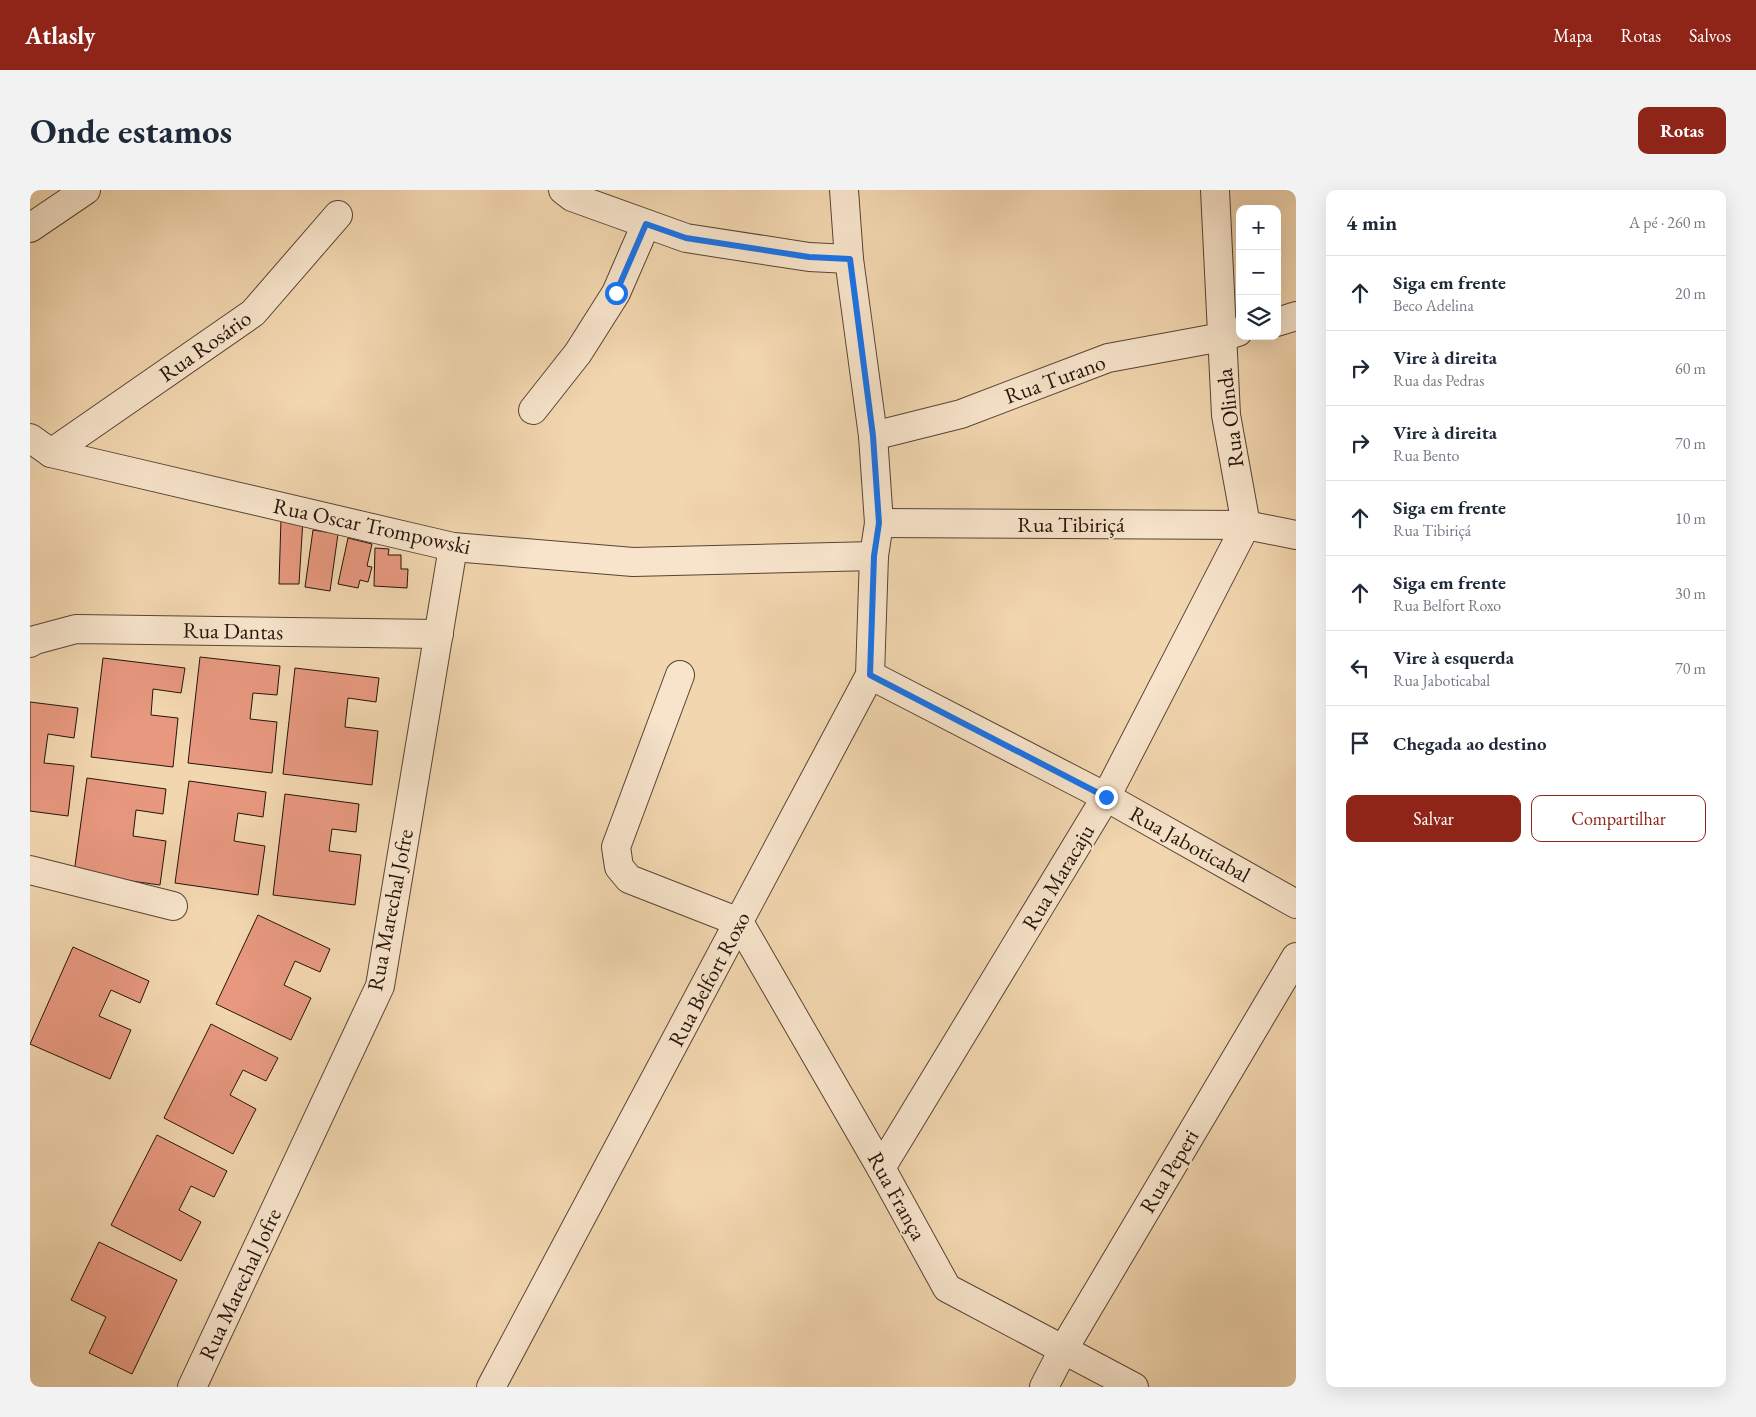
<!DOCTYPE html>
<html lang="pt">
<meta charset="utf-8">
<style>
body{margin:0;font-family:"EB Garamond",serif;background:#f2f2f3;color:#1f2937}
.controls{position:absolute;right:15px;top:15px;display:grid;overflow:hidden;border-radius:10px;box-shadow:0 5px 20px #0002}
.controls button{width:45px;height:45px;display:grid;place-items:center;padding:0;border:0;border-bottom:1px solid #e0e1e3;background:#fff;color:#1f2937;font:25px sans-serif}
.stop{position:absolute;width:15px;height:15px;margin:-11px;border:4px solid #1a73e8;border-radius:50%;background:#fff}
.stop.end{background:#1a73e8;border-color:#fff;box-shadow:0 1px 5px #0008}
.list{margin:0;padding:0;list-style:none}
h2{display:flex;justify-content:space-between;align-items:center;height:65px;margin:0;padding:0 20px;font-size:21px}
h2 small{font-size:16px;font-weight:400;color:#747a83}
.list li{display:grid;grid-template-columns:32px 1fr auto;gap:15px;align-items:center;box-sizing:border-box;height:75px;padding:0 20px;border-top:1px solid #e0e1e3}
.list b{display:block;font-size:19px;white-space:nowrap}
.list p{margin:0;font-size:16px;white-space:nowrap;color:#747a83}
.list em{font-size:16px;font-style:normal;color:#747a83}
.actions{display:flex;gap:10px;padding:15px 20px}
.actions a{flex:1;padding:11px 0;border:1px solid #8f2418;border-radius:10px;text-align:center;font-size:18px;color:#8f2418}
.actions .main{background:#8f2418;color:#fff}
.icon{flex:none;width:28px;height:28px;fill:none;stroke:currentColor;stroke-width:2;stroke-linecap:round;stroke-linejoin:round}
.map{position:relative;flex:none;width:1266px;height:1197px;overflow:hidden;border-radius:10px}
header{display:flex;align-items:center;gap:30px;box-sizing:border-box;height:70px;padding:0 25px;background:#8f2418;color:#fff}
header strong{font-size:24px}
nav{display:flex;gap:28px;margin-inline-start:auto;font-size:18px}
.intro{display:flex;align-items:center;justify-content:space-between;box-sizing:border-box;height:120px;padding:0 30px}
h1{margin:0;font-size:35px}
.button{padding:12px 22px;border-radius:10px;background:#8f2418;color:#fff;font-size:18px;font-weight:700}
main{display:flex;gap:30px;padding:0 30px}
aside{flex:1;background:#fff;border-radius:10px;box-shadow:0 5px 20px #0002}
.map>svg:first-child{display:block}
.building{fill:#e7987f;stroke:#25140b}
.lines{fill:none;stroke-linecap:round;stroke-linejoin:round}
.minor-casing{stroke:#584434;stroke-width:30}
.minor{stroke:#f7e4cb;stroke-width:28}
.route{stroke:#1a73e8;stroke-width:6}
.labels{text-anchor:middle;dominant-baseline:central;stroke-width:4;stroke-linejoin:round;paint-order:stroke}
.street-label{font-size:22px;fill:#25140b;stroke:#f7e4cb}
</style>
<header>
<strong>Atlasly</strong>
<nav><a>Mapa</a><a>Rotas</a><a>Salvos</a></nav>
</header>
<div class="intro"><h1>Onde estamos</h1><a class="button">Rotas</a></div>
<main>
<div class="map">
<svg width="1266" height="1197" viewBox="0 0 1266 1197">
<rect width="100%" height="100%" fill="#f2d6af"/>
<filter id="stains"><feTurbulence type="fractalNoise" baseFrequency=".004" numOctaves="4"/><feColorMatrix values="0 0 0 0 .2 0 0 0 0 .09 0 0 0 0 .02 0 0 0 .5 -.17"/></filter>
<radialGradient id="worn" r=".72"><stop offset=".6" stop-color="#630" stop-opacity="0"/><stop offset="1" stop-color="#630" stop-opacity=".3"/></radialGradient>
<g class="building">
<polygon points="251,329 273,329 269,394 249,394"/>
<polygon points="283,340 308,344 300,401 275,397"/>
<polygon points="318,348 342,354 337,376 342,377 338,392 330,390 328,398 308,394"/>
<polygon points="345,358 359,359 358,365 371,365 371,379 378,379 377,398 344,396"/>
<polygon points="170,467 250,476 247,505 223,503 220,529 247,532 242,583 158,573"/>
<polygon points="73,468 155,478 151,503 123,499 121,525 148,528 143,577 61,567"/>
<polygon points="265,478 349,488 346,512 318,508 315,537 348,541 342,595 253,584"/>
<polygon points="0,512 48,518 44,548 18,544 14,573 44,576 38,626 0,621"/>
<polygon points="57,588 136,599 133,624 106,620 103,646 136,651 130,695 44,683"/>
<polygon points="159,591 236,602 233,627 208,623 204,651 235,656 228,705 145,693"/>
<polygon points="255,604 329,614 326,642 302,639 299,661 331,665 325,715 243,705"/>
<polygon points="228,725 300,759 290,782 265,771 254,795 281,808 261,850 186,814"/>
<polygon points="43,757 119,791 110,813 81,800 69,826 101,840 80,889 0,854"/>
<polygon points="181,834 248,868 236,891 213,880 200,905 226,919 203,964 134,928"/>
<polygon points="127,945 197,981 184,1007 161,996 149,1020 171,1032 151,1071 81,1035"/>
<polygon points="69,1052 147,1090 102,1184 59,1163 76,1127 41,1110"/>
</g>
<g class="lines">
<g class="minor-casing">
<g id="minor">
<polyline points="533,0 542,7 656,48 779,67 819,69"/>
<polyline points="0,38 56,0"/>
<polyline points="1247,132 1266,126"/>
<polyline points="503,220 548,163 586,103 616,34"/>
<polyline points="843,246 931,224 1078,168 1192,147 1208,142"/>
<polyline points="0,248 21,263 423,357 603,372 844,366"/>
<polyline points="21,263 223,123 308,25"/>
<polyline points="849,333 1216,335 1266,345"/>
<polyline points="0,453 5,450 46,439 409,444"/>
<polyline points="650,485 586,657 589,677 599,689 709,732 851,978 917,1098 1104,1197"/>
<polyline points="840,485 1076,607 1266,714"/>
<polyline points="0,680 143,716"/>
<polyline points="851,978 1076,607 1216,335 1196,225 1185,0"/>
<polyline points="162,1197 350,796 423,357"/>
<polyline points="461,1197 840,485 844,366 849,333 843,246 819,69 814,0"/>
<polyline points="1014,1197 1033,1160 1266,767"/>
</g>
</g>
<use href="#minor" class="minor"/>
</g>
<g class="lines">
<polyline class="route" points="586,103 616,34 656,48 779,67 820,69 843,246 849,333 844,366 840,485 1076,607"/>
</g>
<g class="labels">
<g class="street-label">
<text transform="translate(175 156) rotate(-35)">Rua Rosário</text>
<text transform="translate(1025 189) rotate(-20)">Rua Turano</text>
<text transform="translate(1200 228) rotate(-97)">Rua Olinda</text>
<text x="1041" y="334">Rua Tibiriçá</text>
<text transform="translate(342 336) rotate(12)">Rua Oscar Trompowski</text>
<text transform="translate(203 441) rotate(1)">Rua Dantas</text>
<text transform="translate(1160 654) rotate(29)">Rua Jaboticabal</text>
<text transform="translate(1028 687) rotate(-59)">Rua Maracaju</text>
<text transform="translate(360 720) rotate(-79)">Rua Marechal Jofre</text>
<text transform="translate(679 789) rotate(-62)">Rua Belfort Roxo</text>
<text transform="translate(1139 981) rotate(-59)">Rua Peperi</text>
<text transform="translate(867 1006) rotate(61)">Rua França</text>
<text transform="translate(210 1094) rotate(-65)">Rua Marechal Jofre</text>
</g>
</g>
<rect width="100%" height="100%" filter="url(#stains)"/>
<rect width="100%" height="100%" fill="url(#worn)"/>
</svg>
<div class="controls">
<button>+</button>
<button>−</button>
<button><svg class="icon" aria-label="layers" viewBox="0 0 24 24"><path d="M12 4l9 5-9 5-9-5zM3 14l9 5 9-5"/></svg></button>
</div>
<div class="stop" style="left:586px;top:103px"></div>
<div class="stop end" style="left:1076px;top:607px"></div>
</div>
<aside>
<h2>4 min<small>A pé · 260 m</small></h2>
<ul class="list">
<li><svg class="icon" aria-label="ahead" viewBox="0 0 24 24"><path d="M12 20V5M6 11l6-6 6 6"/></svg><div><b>Siga em frente</b><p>Beco Adelina</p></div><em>20 m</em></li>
<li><svg class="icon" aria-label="right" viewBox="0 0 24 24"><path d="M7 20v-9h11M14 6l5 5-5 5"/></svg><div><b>Vire à direita</b><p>Rua das Pedras</p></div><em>60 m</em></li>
<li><svg class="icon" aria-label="right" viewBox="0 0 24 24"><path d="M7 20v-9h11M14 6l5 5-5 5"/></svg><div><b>Vire à direita</b><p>Rua Bento</p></div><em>70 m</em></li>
<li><svg class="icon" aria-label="ahead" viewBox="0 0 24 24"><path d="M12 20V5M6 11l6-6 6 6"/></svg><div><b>Siga em frente</b><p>Rua Tibiriçá</p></div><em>10 m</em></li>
<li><svg class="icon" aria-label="ahead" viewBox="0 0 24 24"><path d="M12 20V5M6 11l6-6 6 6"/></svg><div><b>Siga em frente</b><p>Rua Belfort Roxo</p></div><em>30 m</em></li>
<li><svg class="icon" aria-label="left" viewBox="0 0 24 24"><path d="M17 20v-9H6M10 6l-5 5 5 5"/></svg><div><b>Vire à esquerda</b><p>Rua Jaboticabal</p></div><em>70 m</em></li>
<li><svg class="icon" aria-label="arrive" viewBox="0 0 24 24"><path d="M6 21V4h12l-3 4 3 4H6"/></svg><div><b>Chegada ao destino</b></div></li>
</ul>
<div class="actions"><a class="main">Salvar</a><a>Compartilhar</a></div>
</aside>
</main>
